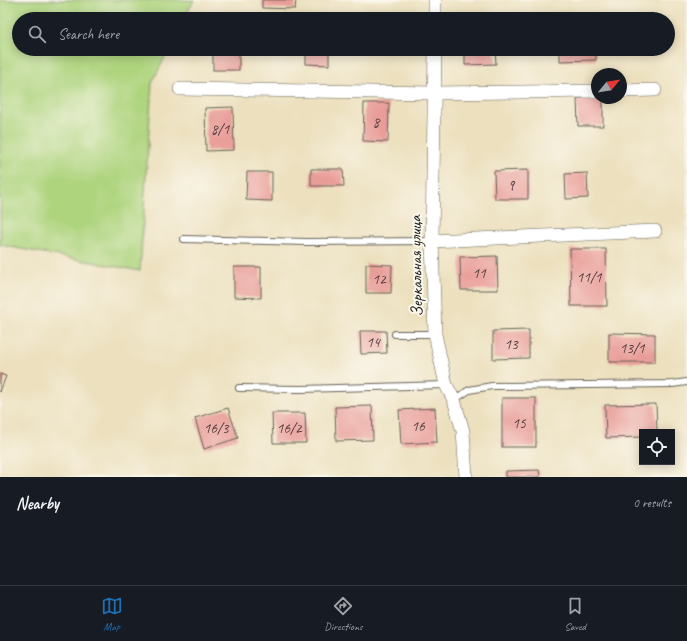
<!DOCTYPE html>
<meta charset="utf-8">
<style>
body{margin:0;font-family:Caveat,sans-serif;background:#242831;color:#f1f3f6}
.controls{position:absolute;right:12px;bottom:12px;display:grid;overflow:hidden;border-radius:0px;box-shadow:0 2px 10px #0003}
.controls button{width:36px;height:36px;display:grid;place-items:center;padding:0;border:0;border-bottom:1px solid #363941;background:#171b24;color:#f1f3f6;font:20px sans-serif}
.compass{position:absolute;left:591px;top:68px;width:36px;height:36px;border-radius:50%;background:#171b24;box-shadow:0 2px 10px #0003;rotate:60deg}
.list{margin:0;padding:0;list-style:none}
h2{display:flex;justify-content:space-between;align-items:center;height:52px;margin:0;padding:0 16px;font-size:17px}
h2 small{font-size:13px;font-weight:400;color:#9ea1a6}
.icon{flex:none;width:22px;height:22px;fill:none;stroke:currentColor;stroke-width:2;stroke-linecap:round;stroke-linejoin:round}
.map{position:relative;flex:none;width:687px;height:477px;overflow:hidden}
.search{position:absolute;background:#171b24;box-shadow:0 2px 10px #0003;left:12px;right:12px;top:12px;height:44px;display:flex;align-items:center;gap:10px;box-sizing:border-box;padding:0 14px;border-radius:22px;color:#9ea1a6;font-size:15px}
.sheet{height:108px;background:#171b24}
nav{display:flex;justify-content:space-around;align-items:center;box-sizing:border-box;height:56px;border-top:1px solid #363941;background:#171b24;font-size:11px;color:#9ea1a6}
nav a{display:grid;justify-items:center;gap:2px}
nav .on{color:#1f6fb2}
.map>svg:first-child{display:block}
.green{fill:#aed47e;stroke:#65784d}
.building{fill:#e99d99}
.lines{fill:none;stroke-linecap:round;stroke-linejoin:round}
.service-casing{stroke:#656155;stroke-width:8}
.minor-casing{stroke:#656155;stroke-width:14}
.service{stroke:#fff;stroke-width:6}
.minor{stroke:#fff;stroke-width:13}
.labels{text-anchor:middle;dominant-baseline:central;stroke-width:4;stroke-linejoin:round;paint-order:stroke}
.number-label{font-size:15px;fill:#4f3c3b}
.street-label{font-size:17px;fill:#1c1c1c;stroke:#fbf7ec}
</style>
<div class="map">
<svg width="687" height="477" viewBox="0 0 687 477">
<rect width="100%" height="100%" fill="#fbf7ec"/>
<filter id="ink" filterUnits="userSpaceOnUse"><feTurbulence type="fractalNoise" baseFrequency=".025" numOctaves="2"/><feDisplacementMap in="SourceGraphic" scale="8" xChannelSelector="R" yChannelSelector="G"/><feConvolveMatrix kernelMatrix="1 2 1 2 8 2 1 2 1" color-interpolation-filters="sRGB"/></filter>
<filter id="wash" filterUnits="userSpaceOnUse"><feTurbulence type="fractalNoise" baseFrequency=".012" numOctaves="4" result="noise"/><feDisplacementMap in="SourceGraphic" scale="16" xChannelSelector="R" yChannelSelector="G"/><feGaussianBlur stdDeviation="0.9" result="paint"/><feColorMatrix in="noise" values="0 0 0 0 0 0 0 0 0 0 0 0 0 0 0 0 0 1.4 0 .05"/><feComposite in="paint" operator="in"/></filter>
<g filter="url(#wash)">
<rect width="100%" height="100%" fill="#ece0be"/>
<polygon class="green" points="0,0 194,0 184,19 19,19 19,49 169,49 152,83 140,271 0,245"/>
<g id="blocks">
<g class="building">
<polygon points="262,0 296,0 295,9 262,8"/>
<rect x="213" y="49" width="26" height="21"/>
<polygon points="306,49 329,49 329,65 306,64"/>
<polygon points="465,49 495,49 496,64 465,65"/>
<polygon points="560,49 596,49 596,60 560,61"/>
<polygon points="597,97 603,98 603,126 578,126 577,98"/>
<polygon points="364,103 389,103 388,142 363,141"/>
<polygon points="233,107 234,150 206,151 205,108"/>
<polygon points="311,169 343,169 344,186 311,186"/>
<polygon points="528,170 528,199 495,199 494,171"/>
<polygon points="247,172 272,172 272,201 246,200"/>
<polygon points="587,173 588,198 566,199 565,174"/>
<polygon points="570,249 606,249 607,306 571,306"/>
<polygon points="497,256 498,290 461,290 460,257"/>
<polygon points="366,264 392,265 391,293 366,293"/>
<polygon points="234,267 261,267 261,298 234,297"/>
<polygon points="529,330 529,358 493,359 493,331"/>
<polygon points="360,331 386,331 387,353 361,354"/>
<polygon points="609,333 655,334 655,362 609,362"/>
<polygon points="0,374 6,376 0,392"/>
<rect x="502" y="398" width="34" height="49"/>
<polygon points="656,404 657,432 642,432 642,437 606,438 605,405"/>
<polygon points="372,406 373,440 336,441 335,407"/>
<polygon points="228,408 238,438 204,449 195,418"/>
<polygon points="435,408 437,442 401,444 399,410"/>
<polygon points="272,413 305,413 306,443 273,443"/>
<polygon points="539,470 540,477 506,477 506,471"/>
</g>
</g>
</g>
<g filter="url(#ink)">
<use href="#blocks" fill-opacity="0" stroke="#656155" stroke-width="1"/>
<g class="lines">
<g class="service-casing">
<g id="service">
<polyline points="184,239 306,242 432,241"/>
<polyline points="395,334 435,334"/>
<polyline points="239,388 301,389 446,385"/>
<polyline points="454,400 469,390 492,386 672,384 687,382"/>
</g>
</g>
<g class="minor-casing">
<g id="minor">
<polyline points="435,19 435,0"/>
<polyline points="435,49 432,241 435,334 446,385 454,400 463,431 466,477"/>
<polyline points="180,89 434,93 597,91"/>
<polyline points="621,91 655,90"/>
<polyline points="432,241 655,231"/>
</g>
</g>
<use href="#service" class="service"/>
<use href="#minor" class="minor"/>
</g>
</g>
<g class="labels">
<g class="number-label">
<text x="376" y="122">8</text>
<text x="220" y="129">8/1</text>
<text x="511" y="185">9</text>
<text x="479" y="273">11</text>
<text x="589" y="277">11/1</text>
<text x="379" y="279">12</text>
<text x="373" y="342">14</text>
<text x="511" y="344">13</text>
<text x="632" y="348">13/1</text>
<text x="519" y="423">15</text>
<text x="418" y="426">16</text>
<text x="216" y="428">16/3</text>
<text x="289" y="428">16/2</text>
</g>
<g class="street-label">
<text transform="translate(416 266) rotate(-91)">Зеркальная улица</text>
</g>
</g>
</svg>
<div class="controls">
<button><svg class="icon" aria-label="locate" viewBox="0 0 24 24"><circle cx="12" cy="12" r="6"/><path d="M12 2v4M12 18v4M2 12h4M18 12h4"/></svg></button>
</div>
<svg class="compass" viewBox="-18 -18 36 36"><path d="M0-13l5 13h-10z" fill="#e53935"/><path d="M0 13l5-13h-10z" fill="#9ea1a6"/></svg>
<div class="search"><svg class="icon" aria-label="search" viewBox="0 0 24 24"><circle cx="10" cy="10" r="6"/><path d="M15 15l6 6"/></svg>Search here</div>
</div>
<section class="sheet">
<h2>Nearby<small>0 results</small></h2>
<ul class="list">
</ul>
</section>
<nav>
<a class="on"><svg class="icon" aria-label="map" viewBox="0 0 24 24"><path d="M3 6l6-2 6 2 6-2v14l-6 2-6-2-6 2zM9 4v14M15 6v14"/></svg>Map</a>
<a><svg class="icon" aria-label="directions" viewBox="0 0 24 24"><path d="M12 3l9 9-9 9-9-9zM9 14v-3h6M13 9l2 2-2 2"/></svg>Directions</a>
<a><svg class="icon" aria-label="saved" viewBox="0 0 24 24"><path d="M7 4h10v16l-5-4-5 4z"/></svg>Saved</a>
</nav>
